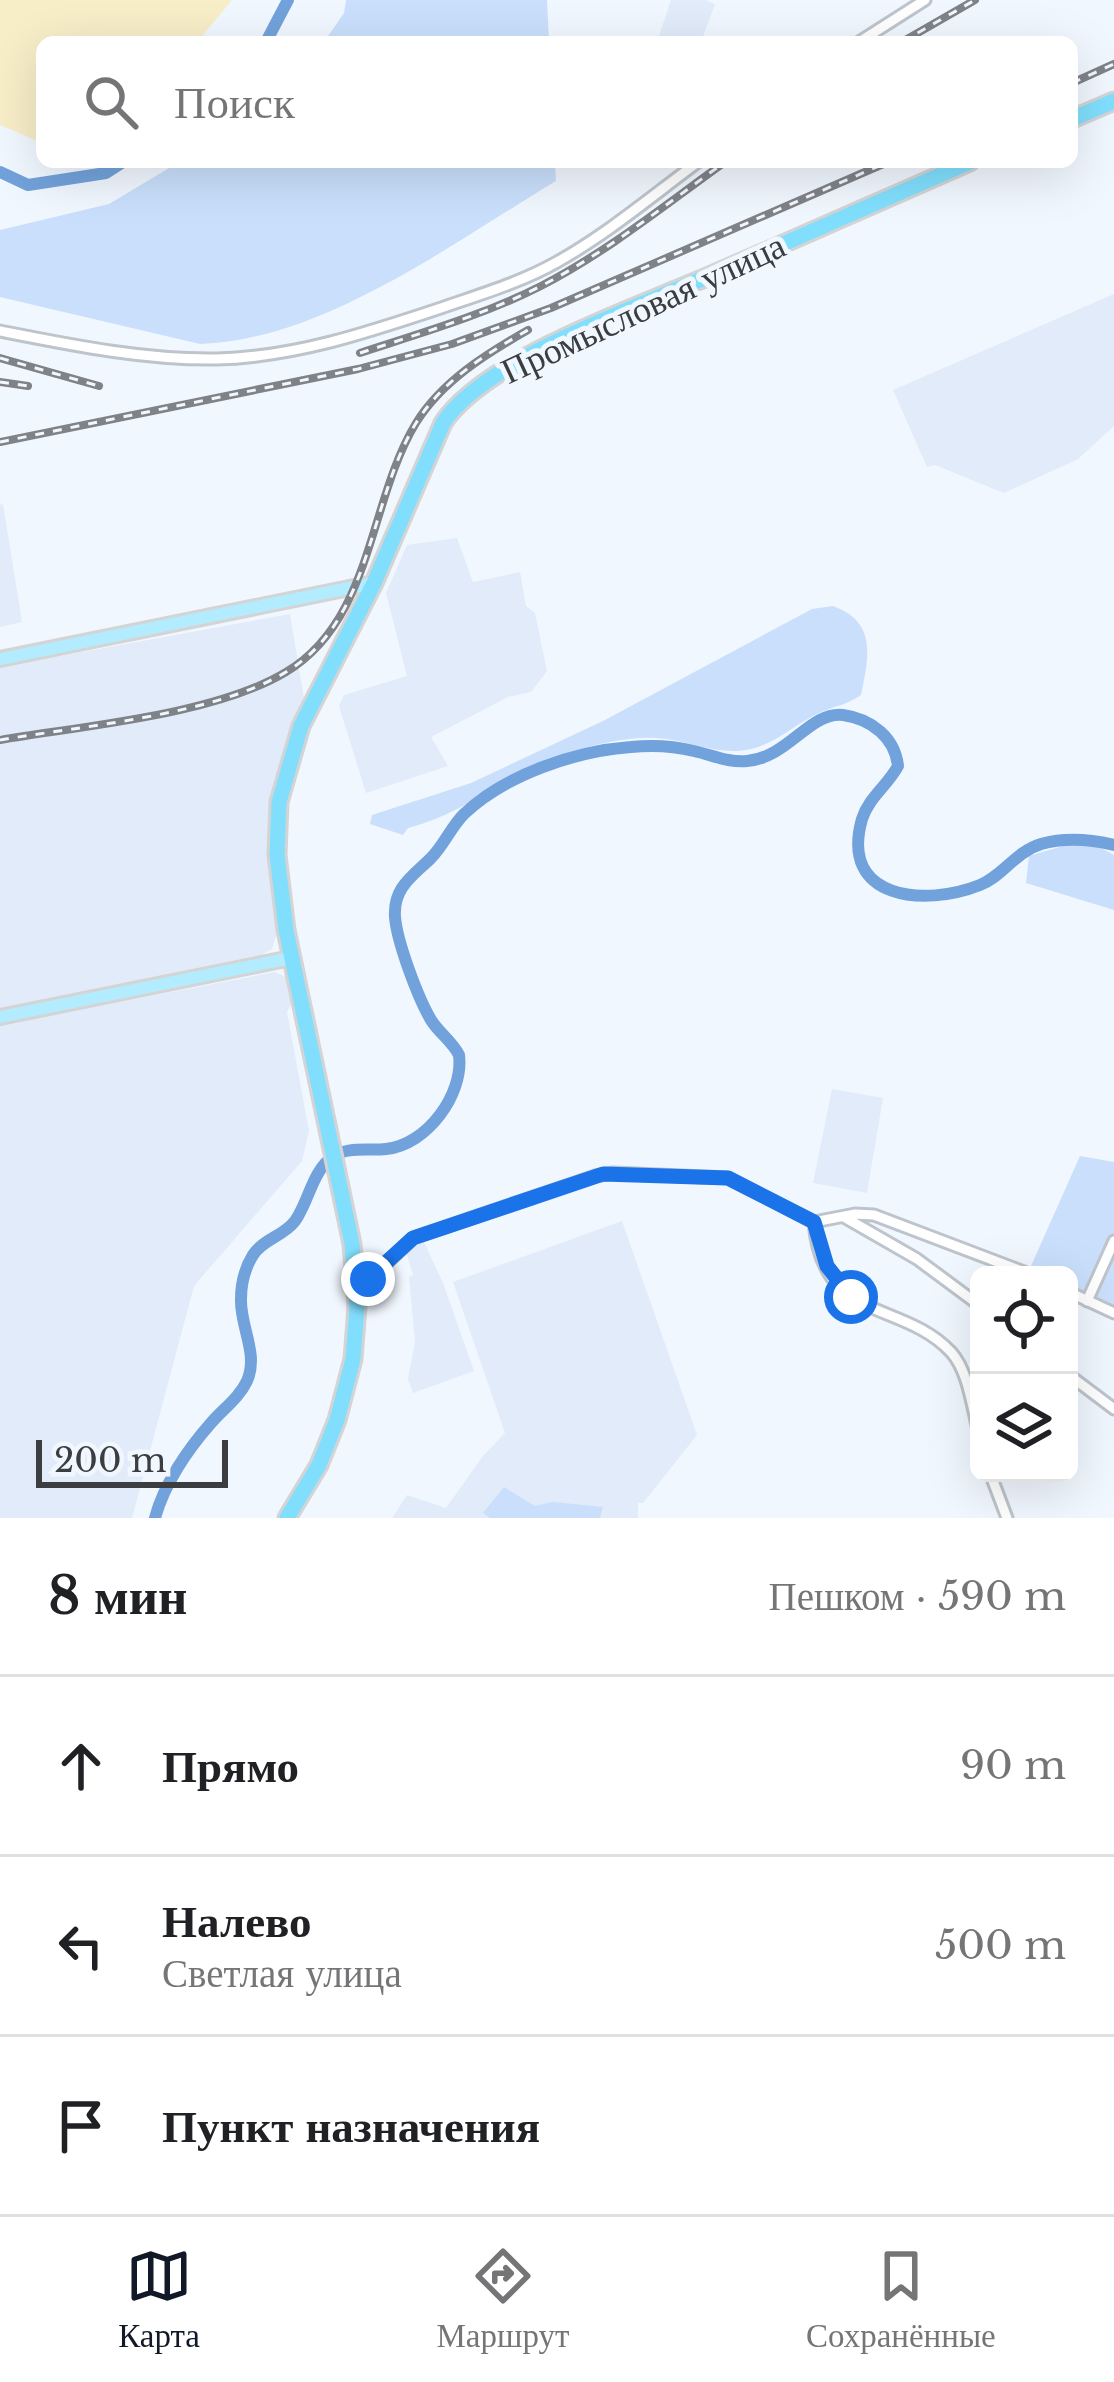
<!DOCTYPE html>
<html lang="ru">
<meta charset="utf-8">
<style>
body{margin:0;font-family:"Libre Baskerville",serif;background:#f2f2f2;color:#202124}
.controls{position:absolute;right:36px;bottom:36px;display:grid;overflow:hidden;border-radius:18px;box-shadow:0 12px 48px #0002}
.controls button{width:108px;height:108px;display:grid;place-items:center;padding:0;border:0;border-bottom:3px solid #e0e0e0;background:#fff;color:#202124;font:60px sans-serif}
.scale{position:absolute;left:36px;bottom:30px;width:192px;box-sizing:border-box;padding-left:12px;border:6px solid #3b3d40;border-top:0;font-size:33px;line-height:42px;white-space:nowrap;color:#3b3d40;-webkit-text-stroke:9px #f1f7ff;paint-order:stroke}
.stop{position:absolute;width:36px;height:36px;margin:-27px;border:9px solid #1a73e8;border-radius:50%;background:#fff}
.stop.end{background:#1a73e8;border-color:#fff;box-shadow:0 3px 12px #0008}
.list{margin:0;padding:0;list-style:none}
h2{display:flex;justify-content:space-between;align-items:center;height:156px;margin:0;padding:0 48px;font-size:51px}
h2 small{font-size:39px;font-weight:400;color:#757577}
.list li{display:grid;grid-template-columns:78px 1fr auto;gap:36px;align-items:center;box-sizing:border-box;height:180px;padding:0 48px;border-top:3px solid #e0e0e0}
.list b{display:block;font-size:45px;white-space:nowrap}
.list p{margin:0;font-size:39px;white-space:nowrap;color:#757577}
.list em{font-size:39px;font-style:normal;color:#757577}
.icon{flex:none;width:66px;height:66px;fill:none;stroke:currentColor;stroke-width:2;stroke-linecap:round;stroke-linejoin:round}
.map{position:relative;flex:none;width:1114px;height:1518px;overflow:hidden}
.search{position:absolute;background:#fff;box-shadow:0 12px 48px #0002;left:36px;right:36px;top:36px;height:132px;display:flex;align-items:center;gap:30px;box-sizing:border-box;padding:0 42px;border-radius:18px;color:#757577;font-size:45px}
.sheet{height:696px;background:#fff}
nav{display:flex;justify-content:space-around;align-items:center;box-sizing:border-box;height:168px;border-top:3px solid #e0e0e0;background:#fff;font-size:33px;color:#757577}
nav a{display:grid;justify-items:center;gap:6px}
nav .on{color:#111827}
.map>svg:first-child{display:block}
.built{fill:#e1ebf9}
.green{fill:#c9dffb}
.sand{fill:#f7edc7}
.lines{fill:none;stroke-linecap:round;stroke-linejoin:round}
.river{stroke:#72a2db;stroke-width:12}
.minor-casing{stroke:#bec4cb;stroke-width:15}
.major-casing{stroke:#d4d4d5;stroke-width:18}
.highway-casing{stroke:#d4d4d5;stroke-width:21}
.minor{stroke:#fff;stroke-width:9}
.major{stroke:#b3ecfe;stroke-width:12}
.highway{stroke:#81dffd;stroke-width:15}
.rail-casing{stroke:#7f8287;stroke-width:8}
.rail{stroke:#f1f7ff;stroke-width:3;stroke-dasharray:9;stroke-linecap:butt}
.route{stroke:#1a73e8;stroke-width:15}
.labels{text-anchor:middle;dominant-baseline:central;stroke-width:10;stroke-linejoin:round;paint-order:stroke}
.street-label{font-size:36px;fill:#3b3d40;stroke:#f1f7ff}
</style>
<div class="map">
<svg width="1114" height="1518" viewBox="0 0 1114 1518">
<rect width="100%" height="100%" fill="#f1f7ff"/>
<g class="built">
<polygon points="671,0 705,0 715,4 701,42 657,42"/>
<polygon points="1114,294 1114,426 1078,459 1004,493 935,465 927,467 893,390"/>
<polygon points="3,504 22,622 0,627 0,505"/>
<polygon points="457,538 473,582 520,572 526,606 535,613 547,671 531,692 508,697 431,737 448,766 366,793 339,706 344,695 407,676 386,593 407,545"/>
<polygon points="290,614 305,704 283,761 279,926 272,949 261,955 0,1008 0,667"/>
<polygon points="275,972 286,977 291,1005 287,1012 309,1131 302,1161 194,1286 132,1518 0,1518 0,1025"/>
<polygon points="832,1089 883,1098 867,1193 813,1183"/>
<polygon points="622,1221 697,1435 643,1503 638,1503 638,1518 392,1518 407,1495 446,1508 483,1456 505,1433 453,1282"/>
<polygon points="424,1242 443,1283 474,1371 413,1393 408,1379 415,1342 409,1277 413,1275 405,1248"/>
</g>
<g class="green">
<polygon points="346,0 547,0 549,42 324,42 344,13"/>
<path d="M179 162H555L556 181C452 243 324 340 200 344L0 297V230L109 204Z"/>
<path d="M833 606C877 622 869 656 861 695 847 705 834 706 819 713 791 726 770 750 737 751 709 752 683 739 656 738 632 736 597 744 574 751 515 769 467 813 408 828L403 835 370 824 372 815 471 783 603 721 812 609Z"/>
<polygon points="1070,844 1101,848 1114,855 1114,910 1026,883 1029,856"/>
<polygon points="1080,1156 1114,1162 1114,1307 1069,1285 1069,1275 1049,1275 1031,1266"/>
<polygon points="504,1487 535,1506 553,1502 603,1507 600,1518 490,1518 483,1513"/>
</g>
<polygon class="sand" points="0,0 232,0 197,42 42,42 42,143 0,125"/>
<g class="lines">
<g class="river">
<polyline points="266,42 288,0"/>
<polyline points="0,172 28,185 106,173 123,162"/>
<path d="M155 1518C164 1484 188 1449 211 1423 223 1409 239 1398 247 1381 259 1354 240 1327 241 1299 241 1284 245 1268 253 1255 263 1239 284 1236 295 1221 309 1201 312 1172 332 1157 348 1146 368 1151 386 1149 427 1145 464 1094 459 1055 452 1041 439 1033 431 1020 418 998 397 942 395 917 393 887 413 876 431 858 444 845 451 827 464 814 505 775 575 751 631 747 651 745 674 746 694 751 712 755 729 763 747 761 788 758 810 711 843 715 872 719 895 738 898 766 888 785 869 797 862 819 839 900 925 907 980 885 1003 876 1015 852 1041 844 1066 837 1089 839 1114 845"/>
</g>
<g class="minor-casing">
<g id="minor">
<polyline points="859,42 925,0"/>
<path d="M0 331C71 345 144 360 217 359 294 357 366 333 438 309 478 295 520 283 557 262 607 234 652 196 698 162"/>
<polyline points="844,1217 917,1259 979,1305"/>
<path d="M814 1222C822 1324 901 1299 951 1352 969 1372 972 1408 979 1433"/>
<polyline points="356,1281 372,1277 413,1238 595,1176 613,1173 728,1178 814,1222 855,1214 874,1215 1032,1275"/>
<polyline points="1069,1292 1114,1313"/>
<polyline points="1087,1301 1114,1241"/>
<polyline points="1069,1375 1114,1409"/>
<polyline points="990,1473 1007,1518"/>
</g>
</g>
<g class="major-casing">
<g id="major">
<polyline points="0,659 374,583"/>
<polyline points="0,1017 291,958"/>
</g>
</g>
<g class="highway-casing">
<g id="highway">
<polyline points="1072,119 1114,101"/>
<path d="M287 1518 319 1465 337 1420 353 1359 357 1307 352 1244 286 930 277 855 279 802 301 726 374 583 443 423C486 359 635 308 707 277 795 239 883 200 970 162"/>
</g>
</g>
<use href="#minor" class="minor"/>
<use href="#major" class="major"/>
<use href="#highway" class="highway"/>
<g class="rail-casing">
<g id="rail">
<polyline points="902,42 975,0"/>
<polyline points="1072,83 1114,64"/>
<path d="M360 353C421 333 484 315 541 286 607 252 665 205 725 162"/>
<polyline points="0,358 99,386"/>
<polyline points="0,382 28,386"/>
<polyline points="0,442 358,369 452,344 551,308 888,162"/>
<path d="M0 740C82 726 215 715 286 672 373 620 368 502 416 423 442 381 486 354 528 330"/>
</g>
</g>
<use href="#rail" class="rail"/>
</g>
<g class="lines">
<polyline class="route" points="368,1279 413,1238 603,1174 728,1178 814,1222 827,1266 851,1297"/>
</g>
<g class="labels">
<g class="street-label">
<text transform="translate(643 308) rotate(-25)">Промысловая улица</text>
</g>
</g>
</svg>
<div class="controls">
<button><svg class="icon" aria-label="locate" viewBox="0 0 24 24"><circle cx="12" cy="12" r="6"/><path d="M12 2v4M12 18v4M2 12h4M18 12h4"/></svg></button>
<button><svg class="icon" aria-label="layers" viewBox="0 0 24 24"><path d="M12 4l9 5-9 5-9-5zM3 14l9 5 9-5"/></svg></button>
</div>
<div class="scale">200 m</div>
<div class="stop" style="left:851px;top:1297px"></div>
<div class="stop end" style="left:368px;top:1279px"></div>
<div class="search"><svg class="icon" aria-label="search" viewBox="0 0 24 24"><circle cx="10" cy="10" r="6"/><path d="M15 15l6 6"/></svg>Поиск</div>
</div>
<section class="sheet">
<h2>8 мин<small>Пешком · 590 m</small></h2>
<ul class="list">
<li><svg class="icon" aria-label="ahead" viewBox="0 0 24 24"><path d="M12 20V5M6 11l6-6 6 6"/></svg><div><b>Прямо</b></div><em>90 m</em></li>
<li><svg class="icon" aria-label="left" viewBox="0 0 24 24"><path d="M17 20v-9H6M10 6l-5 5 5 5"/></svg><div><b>Налево</b><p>Светлая улица</p></div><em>500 m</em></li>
<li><svg class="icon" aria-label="arrive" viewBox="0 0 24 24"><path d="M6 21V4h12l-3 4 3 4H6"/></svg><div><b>Пункт назначения</b></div></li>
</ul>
</section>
<nav>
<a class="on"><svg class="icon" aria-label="map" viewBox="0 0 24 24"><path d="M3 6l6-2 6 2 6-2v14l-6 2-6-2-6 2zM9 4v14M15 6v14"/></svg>Карта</a>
<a><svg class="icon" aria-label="directions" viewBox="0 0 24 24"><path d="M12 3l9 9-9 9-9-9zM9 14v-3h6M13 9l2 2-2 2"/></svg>Маршрут</a>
<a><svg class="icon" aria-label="saved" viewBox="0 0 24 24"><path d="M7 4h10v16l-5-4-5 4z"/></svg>Сохранённые</a>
</nav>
